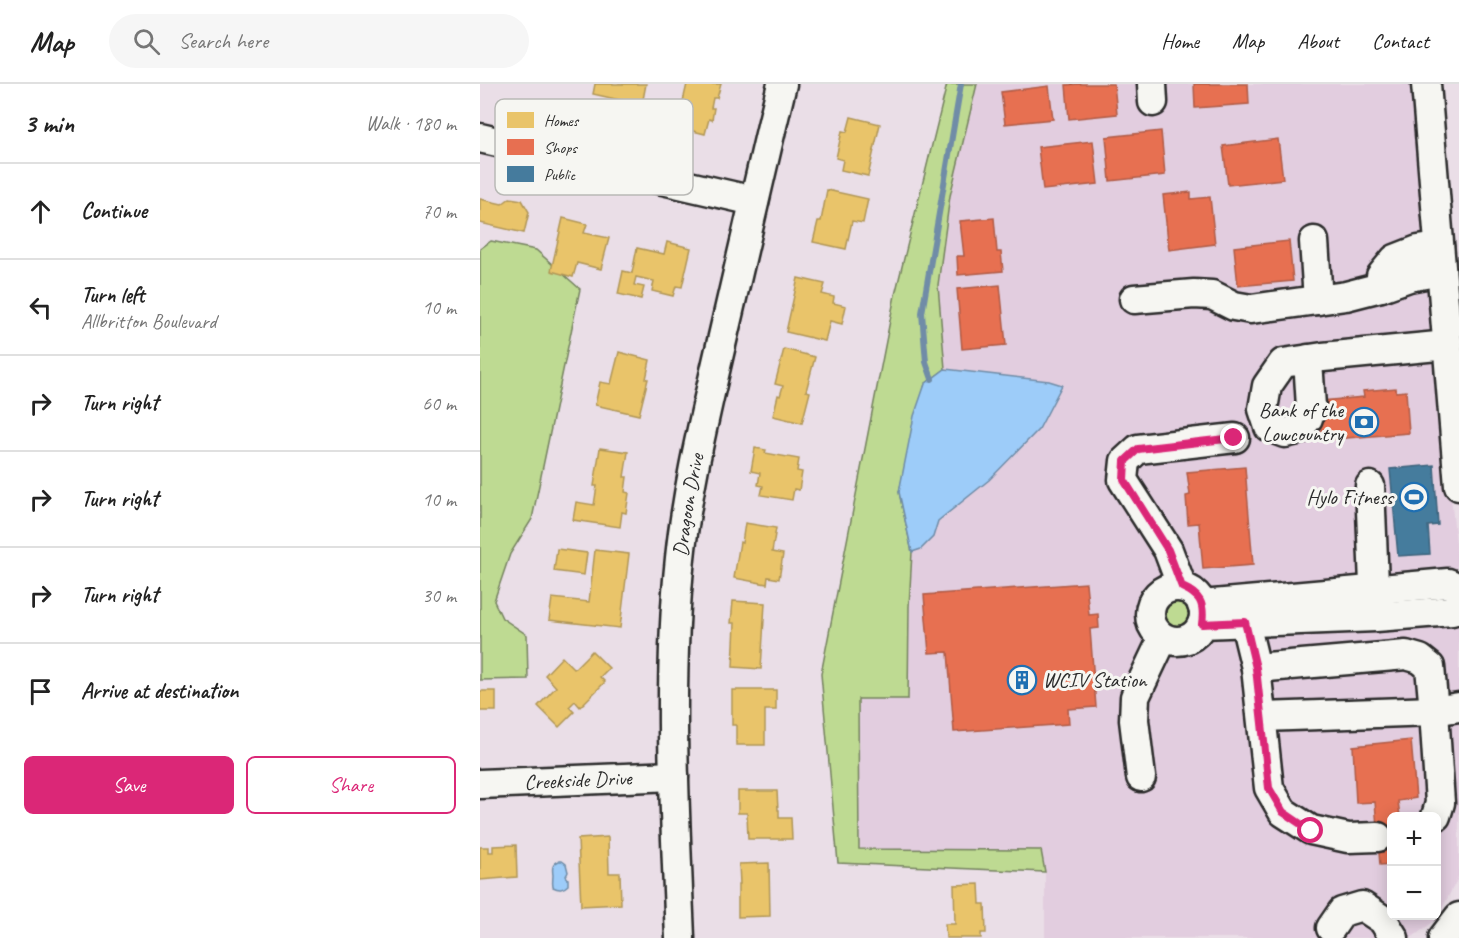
<!DOCTYPE html>
<meta charset="utf-8">
<style>
body{margin:0;font-family:Caveat,sans-serif;background:#f6f6f6;color:#222}
.controls{position:absolute;right:18px;bottom:18px;display:grid;overflow:hidden;border-radius:9px;box-shadow:0 3px 15px #0003}
.controls button{width:54px;height:54px;display:grid;place-items:center;padding:0;border:0;border-bottom:2px solid #e0e0e0;background:#fff;color:#222;font:30px sans-serif}
.stop{position:absolute;width:18px;height:18px;margin:-14px;border:4px solid #db2777;border-radius:50%;background:#fff}
.stop.end{background:#db2777;border-color:#fff;box-shadow:0 2px 6px #0008}
.list{margin:0;padding:0;list-style:none}
h2{display:flex;justify-content:space-between;align-items:center;height:78px;margin:0;padding:0 24px;font-size:26px}
h2 small{font-size:20px;font-weight:400;color:#767676}
.list li{display:grid;grid-template-columns:39px 1fr auto;gap:18px;align-items:center;box-sizing:border-box;height:96px;padding:0 24px;border-top:2px solid #e0e0e0}
.list b{display:block;font-size:22px;white-space:nowrap}
.list p{margin:0;font-size:20px;white-space:nowrap;color:#767676}
.list em{font-size:20px;font-style:normal;color:#767676}
.actions{display:flex;gap:12px;padding:18px 24px}
.actions a{flex:1;padding:14px 0;border:2px solid #db2777;border-radius:9px;text-align:center;font-size:21px;color:#db2777}
.actions .main{background:#db2777;color:#fff}
.icon{flex:none;width:33px;height:33px;fill:none;stroke:currentColor;stroke-width:2;stroke-linecap:round;stroke-linejoin:round}
.map{position:relative;flex:none;width:979px;height:854px;overflow:hidden}
header{display:flex;align-items:center;gap:36px;box-sizing:border-box;height:84px;padding:0 30px;background:#fff;border-bottom:2px solid #e0e0e0}
header strong{font-size:28px}
nav{display:flex;gap:33px;margin-inline-start:auto;font-size:21px}
.search{width:420px;height:54px;background:#f6f6f6;display:flex;align-items:center;gap:15px;box-sizing:border-box;padding:0 21px;border-radius:33px;color:#767676;font-size:22px}
main{display:flex}
aside{flex:1;background:#fff}
.map>svg:first-child{display:block}
.built{fill:#e2cddf;fill-rule:evenodd}
.green{fill:#beda92;stroke:#74825e;stroke-width:1.5}
.water{fill:#9dccf9;stroke:#6f8ca7;stroke-width:1.5}
.homes{fill:#e9c46a;stroke:#b09657;stroke-width:1.5}
.shops{fill:#e76f51;stroke:#af5b46;stroke-width:1.5}
.public{fill:#457b9d;stroke:#3d637b;stroke-width:1.5}
.lines{fill:none;stroke-linecap:round;stroke-linejoin:round}
.stream{stroke:#6f8ca7;stroke-width:6}
.minor-casing{stroke:#2b2b2b;stroke-width:33}
.minor{stroke:#f6f6f2;stroke-width:28}
.route{stroke:#db2777;stroke-width:8}
.labels{text-anchor:middle;dominant-baseline:central;stroke-width:6;stroke-linejoin:round;paint-order:stroke}
.poi-label{font-size:21px;fill:#2b2b2b;stroke:#f6f6f2;text-anchor:end}
.street-label{font-size:21px;fill:#2b2b2b;stroke:#f6f6f2}
.key{fill:#f6f6f2;stroke:#b9b9b6;stroke-width:1.5}
.key-label{font-size:16px;fill:#2b2b2b}
</style>
<header>
<strong>Map</strong>
<div class="search"><svg class="icon" aria-label="search" viewBox="0 0 24 24"><circle cx="10" cy="10" r="6"/><path d="M15 15l6 6"/></svg>Search here</div>
<nav><a>Home</a><a>Map</a><a>About</a><a>Contact</a></nav>
</header>
<main>
<aside>
<h2>3 min<small>Walk · 180 m</small></h2>
<ul class="list">
<li><svg class="icon" aria-label="ahead" viewBox="0 0 24 24"><path d="M12 20V5M6 11l6-6 6 6"/></svg><div><b>Continue</b></div><em>70 m</em></li>
<li><svg class="icon" aria-label="left" viewBox="0 0 24 24"><path d="M17 20v-9H6M10 6l-5 5 5 5"/></svg><div><b>Turn left</b><p>Allbritton Boulevard</p></div><em>10 m</em></li>
<li><svg class="icon" aria-label="right" viewBox="0 0 24 24"><path d="M7 20v-9h11M14 6l5 5-5 5"/></svg><div><b>Turn right</b></div><em>60 m</em></li>
<li><svg class="icon" aria-label="right" viewBox="0 0 24 24"><path d="M7 20v-9h11M14 6l5 5-5 5"/></svg><div><b>Turn right</b></div><em>10 m</em></li>
<li><svg class="icon" aria-label="right" viewBox="0 0 24 24"><path d="M7 20v-9h11M14 6l5 5-5 5"/></svg><div><b>Turn right</b></div><em>30 m</em></li>
<li><svg class="icon" aria-label="arrive" viewBox="0 0 24 24"><path d="M6 21V4h12l-3 4 3 4H6"/></svg><div><b>Arrive at destination</b></div></li>
</ul>
<div class="actions"><a class="main">Save</a><a>Share</a></div>
</aside>
<div class="map">
<svg width="979" height="854" viewBox="0 0 979 854">
<rect width="100%" height="100%" fill="#eadee7"/>
<filter id="ink" filterUnits="userSpaceOnUse"><feTurbulence type="fractalNoise" baseFrequency=".0167" numOctaves="2"/><feDisplacementMap in="SourceGraphic" scale="12" xChannelSelector="R" yChannelSelector="G"/><feConvolveMatrix kernelMatrix="1 2 1 2 8 2 1 2 1" color-interpolation-filters="sRGB"/></filter>
<g filter="url(#ink)">
<path class="built" d="M497 0H940L966 368 978 477 975 489 979 532V792L956 836 931 854H565V788L561 766H379L378 615H428L429 523 432 468 441 465 453 453 458 437 509 396 582 301 569 297 465 285 458 201 470 112ZM912 732H956V832H912Z"/>
<g class="green">
<polygon points="467,0 497,0 470,112 458,201 465,285 445,300 419,408 432,468 429,523 428,615 378,615 379,765 561,766 565,788 358,779 341,590 415,211"/>
<polygon points="11,157 56,166 100,205 52,435 30,470 14,517 22,534 47,551 48,595 0,596 0,165"/>
<circle cx="696" cy="530" r="16"/>
</g>
<g class="water">
<polygon points="465,285 569,297 582,301 559,345 509,396 458,437 453,453 441,465 432,468 419,408 434,332 445,300"/>
<path d="M79 777H82L86 780 88 788 86 792 88 795V801C83 806 79 806 73 803 72 798 73 795 73 791 72 784 72 780 79 777Z"/>
</g>
<g class="homes">
<polygon points="115,0 166,0 162,21 113,10"/>
<polygon points="207,0 241,0 237,14 233,14 231,24 234,24 232,36 229,35 225,50 197,43"/>
<polygon points="371,33 400,40 388,92 361,86 363,76 356,74 362,47 367,48"/>
<polygon points="347,106 388,115 383,139 372,137 366,165 333,158 338,137 341,137"/>
<polygon points="30,114 42,116 49,128 44,149 0,139 0,115 22,120"/>
<polygon points="83,134 107,140 104,149 129,154 121,185 97,179 93,193 71,187"/>
<polygon points="187,158 211,164 202,203 196,202 193,212 172,207 174,197 156,193 154,201 164,203 161,215 138,210 143,187 152,189 157,164 184,170"/>
<polygon points="318,194 345,200 342,210 354,213 353,219 366,222 362,240 350,237 345,257 306,248"/>
<polygon points="304,265 335,273 326,307 330,308 322,339 293,332 298,311 300,312 303,302 295,300"/>
<polygon points="139,268 170,276 166,295 168,295 159,331 115,321 120,298 131,300"/>
<polygon points="120,364 148,368 144,393 147,393 145,408 149,409 146,429 142,428 140,443 93,436 96,418 114,421 117,402 114,402"/>
<polygon points="275,364 286,366 285,369 319,375 317,387 322,388 319,406 314,405 312,416 281,411 283,402 278,401 280,389 271,387"/>
<polygon points="265,439 296,444 292,468 303,470 299,495 288,493 287,500 254,494 260,458 262,459"/>
<polygon points="77,465 107,469 104,491 74,487"/>
<polygon points="115,466 149,470 140,544 69,536 72,514 109,518"/>
<polygon points="253,517 285,519 281,585 253,583 255,539 251,539"/>
<polygon points="112,567 129,584 120,593 125,598 100,623 95,617 89,623 94,628 79,643 58,622 76,603 65,591 82,573 94,585"/>
<polygon points="252,606 296,606 296,626 285,626 285,661 256,661 256,641 252,641"/>
<rect x="0" y="607" width="16" height="20"/>
<polygon points="258,707 297,707 298,726 299,726 299,734 311,734 312,755 268,755 267,729 258,729"/>
<polygon points="128,753 129,789 140,789 141,820 101,822 98,755"/>
<polygon points="36,761 37,793 0,796 0,763 9,763 9,768 13,768 13,762"/>
<polygon points="289,779 290,832 258,833 258,800 260,800 259,780"/>
<polygon points="499,800 500,820 505,820 506,849 501,849 501,854 466,854 465,840 475,840 474,801"/>
</g>
<g class="shops">
<polygon points="599,0 634,0 637,30 589,35 586,1"/>
<polygon points="714,0 768,0 769,20 715,24"/>
<polygon points="569,2 573,35 525,40 521,8"/>
<polygon points="681,47 685,91 630,97 626,53"/>
<polygon points="798,55 803,95 748,101 743,62"/>
<polygon points="613,57 618,100 563,106 558,63"/>
<polygon points="711,108 711,115 730,113 735,160 689,166 683,111"/>
<polygon points="514,134 517,168 521,168 523,187 478,191 477,172 484,172 480,137"/>
<polygon points="809,157 813,197 758,202 754,163"/>
<polygon points="520,201 526,261 482,265 477,205"/>
<polygon points="916,304 916,308 926,307 929,349 842,356 839,326 816,328 815,312 823,311 840,317 884,313 883,307"/>
<polygon points="765,383 773,481 723,485 719,439 708,440 706,412 710,411 707,388"/>
<polygon points="606,499 609,531 618,530 619,544 610,545 616,623 588,625 589,640 474,648 468,568 449,569 444,511"/>
<polygon points="931,656 936,714 918,717 920,732 912,732 912,780 900,781 895,718 876,719 873,662"/>
</g>
<polygon class="public" points="954,381 958,441 948,442 950,470 918,472 910,385"/>
<g class="lines">
<polyline class="stream" points="452,295 446,278 442,229 481,0"/>
<g class="minor-casing">
<g id="minor">
<polyline points="672,0 673,18"/>
<polyline points="946,0 979,402"/>
<polyline points="0,54 274,117"/>
<polyline points="834,157 838,216"/>
<polyline points="901,203 901,192 915,175 938,166 959,163"/>
<polyline points="654,215 714,210 732,211 754,222 771,225 866,212 901,203 929,193 961,187"/>
<polyline points="828,275 831,323 828,334 818,346 805,349 789,343 783,325 787,302 803,279 843,273 968,261"/>
<polyline points="890,402 895,525"/>
<circle cx="697" cy="530" r="27"/>
<polyline points="702,503 688,466 643,396 645,377 658,365 755,354"/>
<polyline points="722,521 968,499 979,504"/>
<polyline points="765,539 776,584 789,704 803,728 831,746 868,754 898,753"/>
<polyline points="722,540 896,533 972,527 979,519"/>
<polyline points="776,584 926,571 940,575 950,583 954,627 960,719 956,732"/>
<polyline points="782,633 954,627 979,623"/>
<polyline points="661,693 654,636 655,613 683,554"/>
<path id="s1" d="M0 700 194 692"/>
<polyline points="851,844 862,828 882,822 903,836 914,854"/>
<path id="s2" d="M200 854C195 728 187 599 200 474 207 406 223 340 238 274 259 182 280 91 302 0"/>
<polyline points="963,854 979,833"/>
</g>
</g>
<use href="#minor" class="minor"/>
</g>
</g>
<g class="lines" filter="url(#ink)">
<path class="route" d="M754 354 658 365 645 377 644 396 688 466 702 503C720 511 725 519 722 540L765 538 776 584 789 704 803 728 831 747"/>
</g>
<defs>
<g id="bank-ring" transform="scale(1.5)"><circle r="9.5" fill="#f6f6f2" stroke="#1f6fb2" stroke-width="1.5"/><path d="M-6-4H6V4H-6ZM0-2.3a2.3 2.3 0 1 0 0 4.6a2.3 2.3 0 1 0 0-4.6Z" fill="#1f6fb2"/></g>
<g id="stadium-ring" transform="scale(1.5)"><circle r="9.5" fill="#f6f6f2" stroke="#1f6fb2" stroke-width="1.5"/><path d="M0-5a6.5 5 0 1 0 0 10a6.5 5 0 1 0 0-10ZM-3.5-1.8h7v3.6h-7Z" fill="#1f6fb2"/></g>
<g id="building-ring" transform="scale(1.5)"><circle r="9.5" fill="#f6f6f2" stroke="#1f6fb2" stroke-width="1.5"/><path d="M-4-6H4V6H1V3H-1V6H-4ZM-2.5-4.3h1.7v1.8h-1.7ZM.8-4.3h1.7v1.8H.8ZM-2.5-1h1.7V.8h-1.7ZM.8-1h1.7V.8H.8Z" fill="#1f6fb2"/></g>
</defs>
<g fill-rule="evenodd">
<use href="#bank-ring" x="884" y="338"/>
<use href="#stadium-ring" x="934" y="413"/>
<use href="#building-ring" x="542" y="596"/>
</g>
<g class="labels">
<g class="poi-label">
<text x="863" y="326">Bank of the<tspan x="863" dy="24">Lowcountry</tspan></text>
<text x="913" y="413">Hylo Fitness</text>
<text x="563" y="596" text-anchor="start">WCIV Station</text>
</g>
<g class="street-label">
<text stroke="none"><textPath href="#s2" startOffset="434">Dragoon Drive</textPath></text>
<text stroke="none"><textPath href="#s1" startOffset="98">Creekside Drive</textPath></text>
</g>
</g>
<rect x="15" y="15" width="198" height="96" rx="9" class="key"/>
<rect x="27" y="28" width="27" height="16" fill="#e9c46a"/>
<rect x="27" y="55" width="27" height="16" fill="#e76f51"/>
<rect x="27" y="82" width="27" height="16" fill="#457b9d"/>
<g class="key-label">
<text x="64" y="42">Homes</text>
<text x="64" y="69">Shops</text>
<text x="64" y="96">Public</text>
</g>
</svg>
<div class="controls">
<button>+</button>
<button>−</button>
</div>
<div class="stop" style="left:831px;top:747px"></div>
<div class="stop end" style="left:754px;top:354px"></div>
</div>
</main>
